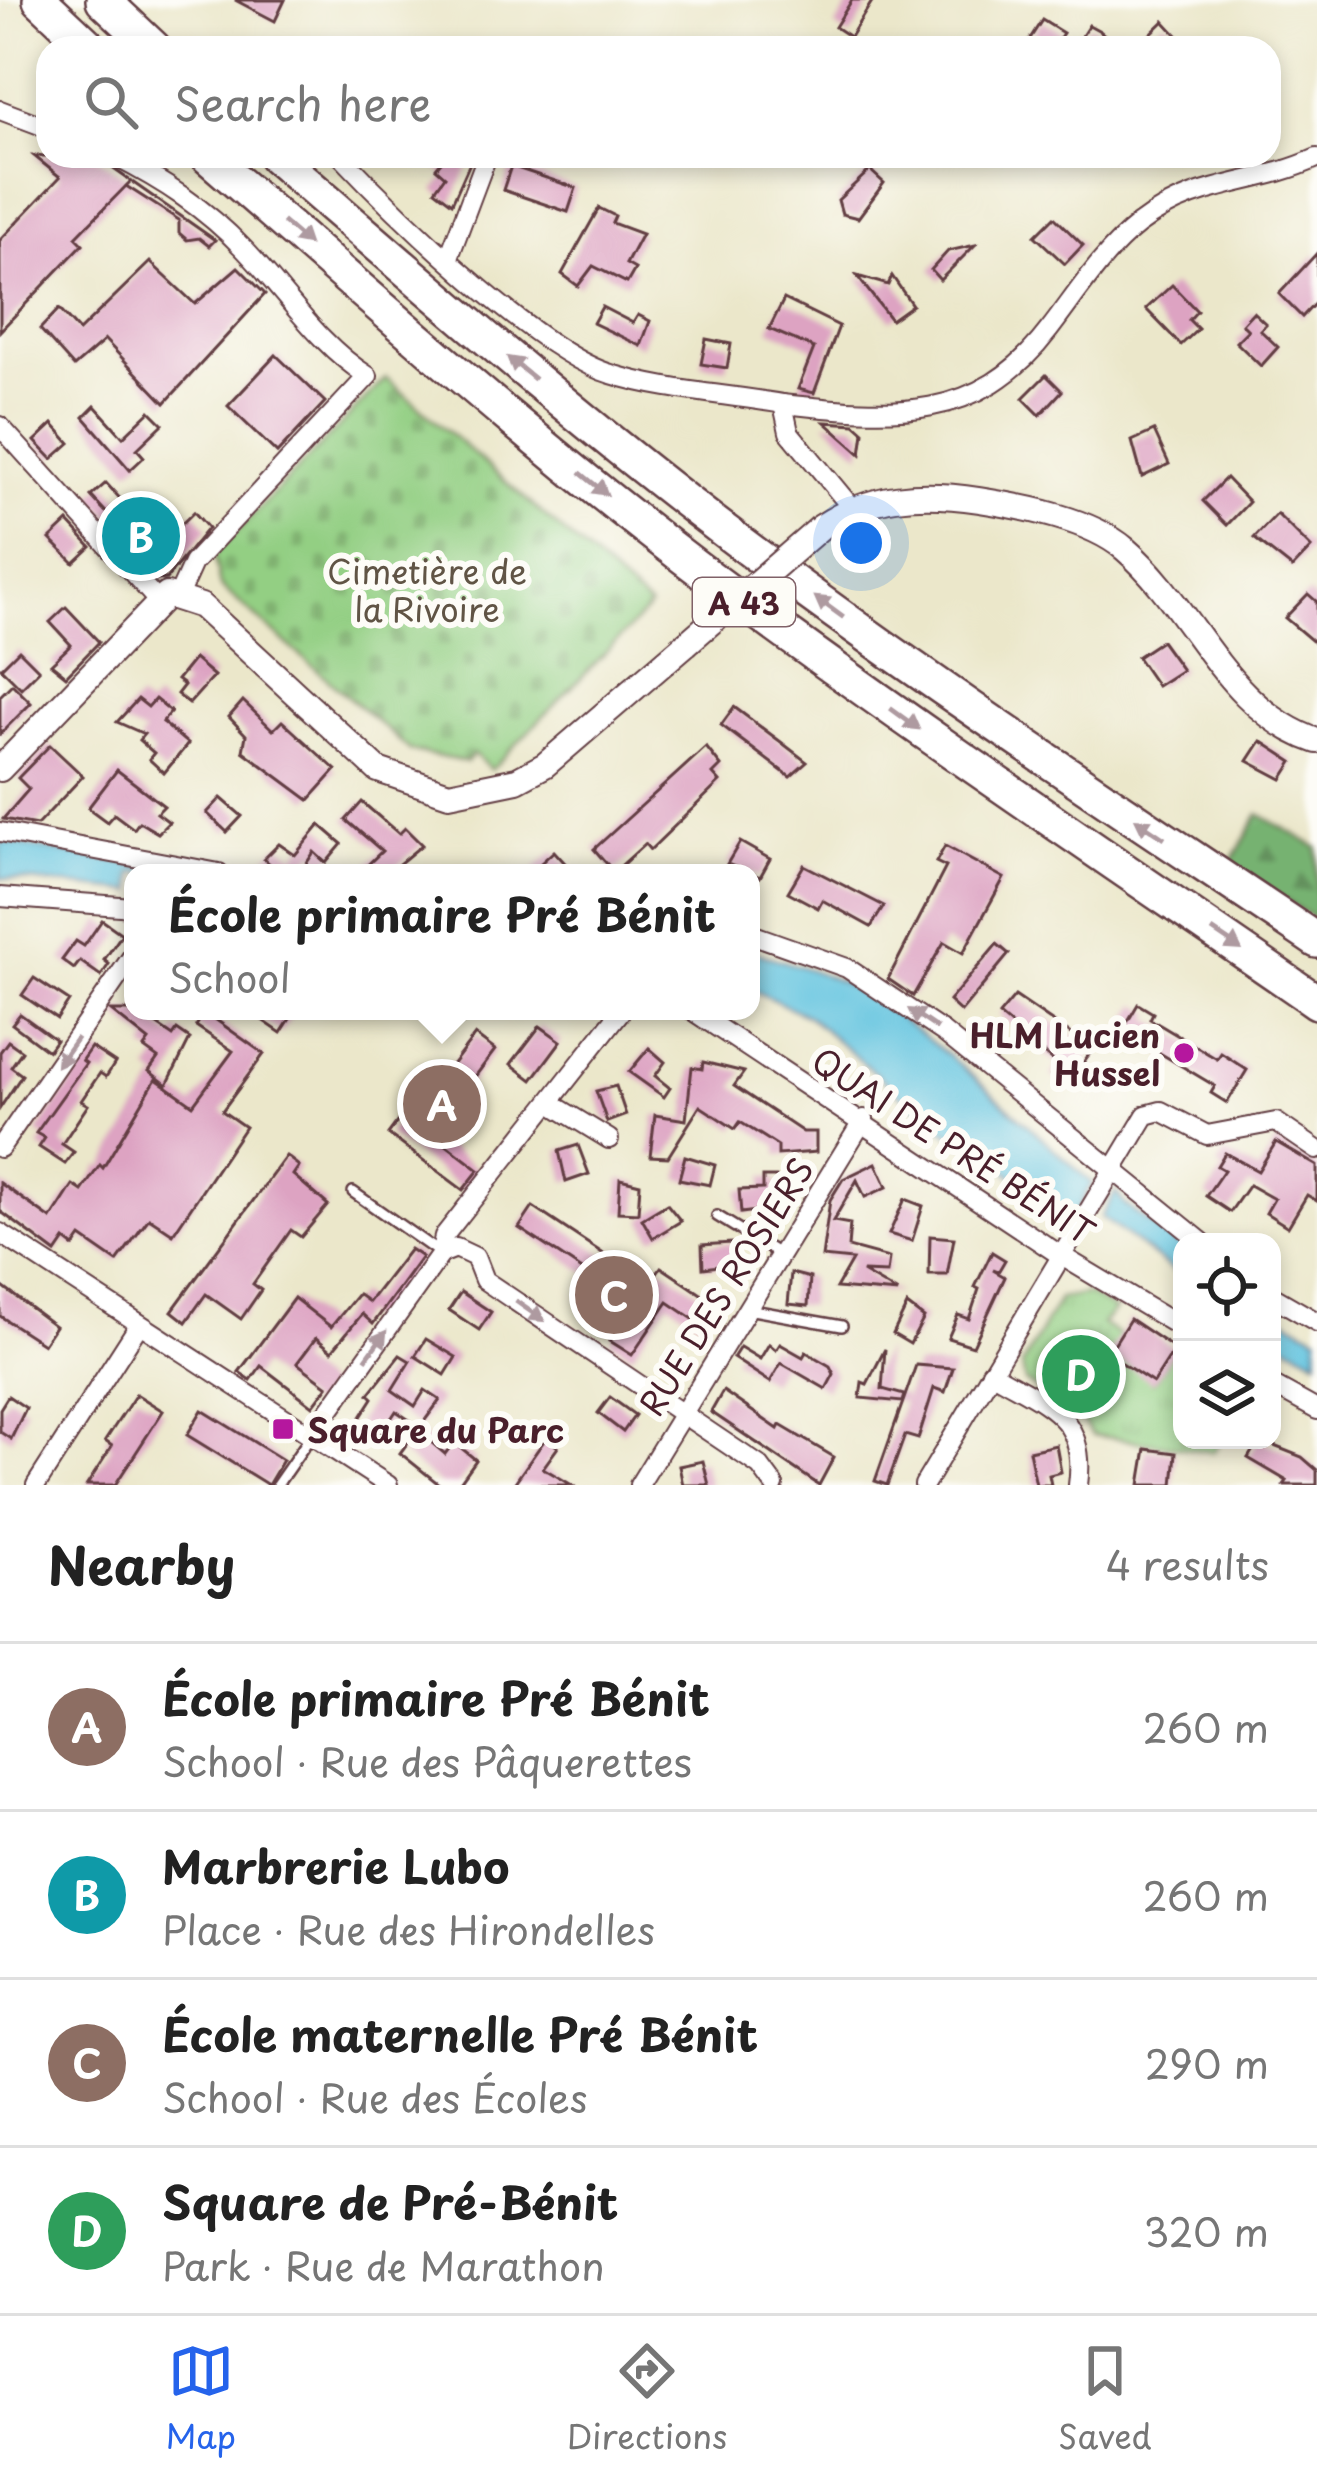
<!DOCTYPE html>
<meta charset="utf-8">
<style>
body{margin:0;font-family:"Playpen Sans",sans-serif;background:#f2f2f2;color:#222}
.controls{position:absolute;right:36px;bottom:36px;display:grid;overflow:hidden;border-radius:24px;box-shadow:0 6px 18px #0003}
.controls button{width:108px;height:108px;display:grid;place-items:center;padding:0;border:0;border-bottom:3px solid #e0e0e0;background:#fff;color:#222;font:60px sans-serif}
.you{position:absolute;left:861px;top:543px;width:42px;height:42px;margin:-30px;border:9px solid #fff;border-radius:50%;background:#1a73e8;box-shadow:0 0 0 18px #1a73e833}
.badge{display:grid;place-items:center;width:78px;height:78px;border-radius:50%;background:#2563eb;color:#fff;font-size:39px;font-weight:700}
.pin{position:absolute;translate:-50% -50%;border:6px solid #fff;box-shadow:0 3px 12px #0006}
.popup{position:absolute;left:124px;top:864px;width:636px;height:156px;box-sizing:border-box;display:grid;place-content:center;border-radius:24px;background:#fff;filter:drop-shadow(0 3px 9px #0005);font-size:39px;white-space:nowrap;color:#767676}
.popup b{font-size:45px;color:#222}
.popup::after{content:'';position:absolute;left:50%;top:100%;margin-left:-24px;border:24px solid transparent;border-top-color:#fff}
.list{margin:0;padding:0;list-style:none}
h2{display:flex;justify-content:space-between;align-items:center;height:156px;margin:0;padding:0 48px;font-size:51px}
h2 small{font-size:39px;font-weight:400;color:#767676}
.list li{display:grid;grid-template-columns:78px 1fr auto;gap:36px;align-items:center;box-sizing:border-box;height:168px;padding:0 48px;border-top:3px solid #e0e0e0}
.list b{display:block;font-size:45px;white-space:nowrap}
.list p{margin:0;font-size:39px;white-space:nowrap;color:#767676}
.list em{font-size:39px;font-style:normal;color:#767676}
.icon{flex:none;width:66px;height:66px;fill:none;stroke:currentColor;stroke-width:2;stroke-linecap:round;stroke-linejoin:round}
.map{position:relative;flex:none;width:1317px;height:1485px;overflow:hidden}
.search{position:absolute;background:#fff;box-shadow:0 6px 18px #0003;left:36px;right:36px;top:36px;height:132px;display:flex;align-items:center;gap:30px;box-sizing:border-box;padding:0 42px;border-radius:36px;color:#767676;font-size:45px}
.sheet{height:828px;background:#fff}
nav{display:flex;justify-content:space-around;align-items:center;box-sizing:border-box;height:168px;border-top:3px solid #e0e0e0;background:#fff;font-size:33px;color:#767676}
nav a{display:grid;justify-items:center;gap:6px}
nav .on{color:#2563eb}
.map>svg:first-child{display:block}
.forest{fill:url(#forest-firs);stroke:#60684e;stroke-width:3}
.cemetery{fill:url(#cemetery-stones);stroke:#6e7757;stroke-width:3}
.park{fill:url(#park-tufts);stroke:#6e7757;stroke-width:3}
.water{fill:#61c3df;stroke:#567185;stroke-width:3}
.building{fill:#dda3c2}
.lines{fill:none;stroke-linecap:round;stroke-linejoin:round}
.lane-casing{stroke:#623d43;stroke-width:14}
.street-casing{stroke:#623d43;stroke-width:22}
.secondary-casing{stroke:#623d43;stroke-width:28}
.highway-casing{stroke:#623d43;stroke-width:38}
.lane{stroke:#fff;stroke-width:9}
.street{stroke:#fff;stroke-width:18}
.secondary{stroke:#fff;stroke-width:24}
.highway{stroke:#fff;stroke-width:33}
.secondary-bridge-casing{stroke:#623d43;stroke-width:28;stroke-linecap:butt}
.secondary-bridge{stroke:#fff;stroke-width:24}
.oneway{fill:#ae9aa0}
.poi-dot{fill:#b5179e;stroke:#fdfcf7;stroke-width:4.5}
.labels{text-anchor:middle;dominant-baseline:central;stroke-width:12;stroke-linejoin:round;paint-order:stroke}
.shield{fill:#fdfcf7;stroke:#806168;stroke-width:3}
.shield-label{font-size:30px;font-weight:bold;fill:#4a1f2b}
.park-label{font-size:33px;fill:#605445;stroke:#fdfcf7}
.poi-label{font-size:33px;font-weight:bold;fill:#4a1f2b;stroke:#fdfcf7;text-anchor:end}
.street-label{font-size:33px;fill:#4a1f2b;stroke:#fdfcf7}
</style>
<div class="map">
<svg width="1317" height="1485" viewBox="0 0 1317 1485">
<defs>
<pattern id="forest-firs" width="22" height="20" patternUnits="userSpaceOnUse" patternTransform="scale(3)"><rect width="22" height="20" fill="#76b271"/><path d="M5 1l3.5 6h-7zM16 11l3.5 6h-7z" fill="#63905d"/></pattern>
<pattern id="cemetery-stones" width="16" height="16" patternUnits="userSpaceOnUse" patternTransform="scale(3)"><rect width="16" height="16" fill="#93cf83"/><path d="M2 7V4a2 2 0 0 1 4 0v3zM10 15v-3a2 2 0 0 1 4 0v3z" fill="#80b171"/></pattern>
<pattern id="park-tufts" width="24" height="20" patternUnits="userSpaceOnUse" patternTransform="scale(3)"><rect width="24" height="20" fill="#93cf83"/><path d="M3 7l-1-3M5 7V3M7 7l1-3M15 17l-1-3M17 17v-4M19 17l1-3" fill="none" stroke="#80b171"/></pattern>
</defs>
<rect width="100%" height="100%" fill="#fdfcf7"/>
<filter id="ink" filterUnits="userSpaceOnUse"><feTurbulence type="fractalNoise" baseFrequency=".00833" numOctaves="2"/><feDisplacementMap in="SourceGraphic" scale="24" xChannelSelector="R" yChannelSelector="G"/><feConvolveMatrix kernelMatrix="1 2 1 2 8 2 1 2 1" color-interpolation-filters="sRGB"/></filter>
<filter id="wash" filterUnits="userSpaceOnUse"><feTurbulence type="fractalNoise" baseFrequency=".004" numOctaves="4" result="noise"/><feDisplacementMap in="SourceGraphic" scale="48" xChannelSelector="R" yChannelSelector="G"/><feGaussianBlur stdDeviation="2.7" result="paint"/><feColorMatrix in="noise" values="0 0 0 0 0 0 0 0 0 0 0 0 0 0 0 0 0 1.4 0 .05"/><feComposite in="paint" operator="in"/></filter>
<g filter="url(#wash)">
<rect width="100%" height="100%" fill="#ebe7ca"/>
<polygon class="forest" points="1259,814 1317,847 1317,921 1230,864"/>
<polygon class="cemetery" points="386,378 650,607 491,770 474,754 466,762 411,751 220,586 214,555"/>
<polygon class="park" points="1088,1294 1115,1310 1102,1324 1120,1336 1153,1382 1175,1349 1182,1354 1182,1440 1221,1440 1213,1452 1092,1435 1078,1415 1025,1382 1022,1365 1059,1299"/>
<g class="water">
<polygon points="0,841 181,873 133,873 133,892 0,878"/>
<path d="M751 951C777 959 805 967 830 977 912 1012 1023 1122 1092 1183L1067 1228 1037 1192 936 1125 809 1017 751 989Z"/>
<polygon points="1116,1191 1124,1204 1182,1247 1182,1277 1101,1217"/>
<polygon points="1272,1311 1317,1336 1317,1359 1272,1336"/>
</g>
<g id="blocks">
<g class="building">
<polygon points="235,0 285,0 275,21"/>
<polygon points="852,0 873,0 850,37 835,27"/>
<polygon points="1042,20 1063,33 1053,48 1024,48"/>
<polygon points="1164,21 1189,48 1136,48"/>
<polygon points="1089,25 1100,31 1120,48 1084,48 1078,42"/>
<polygon points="34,156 95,156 215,240 209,246 199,238 187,240 179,233 179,220 126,186 130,182 76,237 83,244 0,331 0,240 60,177"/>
<polygon points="446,156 473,156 452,203 435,190 445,176 436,168"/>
<polygon points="511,166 576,188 568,212 503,190"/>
<polygon points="870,170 884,183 858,218 842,214 838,200"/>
<polygon points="599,208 615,216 612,223 642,234 626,264 635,269 627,283 593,266 578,286 562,274"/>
<polygon points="1054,217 1083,245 1065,264 1035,236"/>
<polygon points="975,245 940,280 931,270 948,251"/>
<polygon points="1317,253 1317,301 1302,317 1279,294"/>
<polygon points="150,262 195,304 238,267 265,294 165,403 105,340 74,367 40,329 59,309 79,331"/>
<polygon points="857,276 888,285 892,276 912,305 891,320"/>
<polygon points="1172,285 1197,311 1189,320 1198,329 1181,345 1146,309"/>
<polygon points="784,299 839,326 814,393 798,389 814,348 769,329"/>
<polygon points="602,307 633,323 638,315 650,321 641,346 593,323"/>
<polygon points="1253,312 1266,324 1260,330 1278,347 1261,366 1236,342 1248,330 1242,324"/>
<polygon points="706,339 731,344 727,368 701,364"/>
<polygon points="276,355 325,402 277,453 228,406"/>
<polygon points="1046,375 1062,391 1040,415 1023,398"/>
<polygon points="95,406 123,437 150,411 163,424 137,449 144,457 130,470 84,417"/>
<polygon points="825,422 855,424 864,432 861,454"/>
<polygon points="53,424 70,443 52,459 35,441"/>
<polygon points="1154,431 1169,464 1142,477 1132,441"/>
<polygon points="1226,478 1249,502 1227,525 1203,501"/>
<polygon points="106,483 161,544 194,512 208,528 166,579 157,580 143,564 149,559 91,496"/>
<polygon points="1277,514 1311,548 1292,568 1254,538"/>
<polygon points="68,522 91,547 74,563 50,539"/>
<polygon points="1308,594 1317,602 1317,645 1285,618"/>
<polygon points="66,607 99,642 66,676 51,664 71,645 50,622"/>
<polygon points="1161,641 1182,670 1157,686 1137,657"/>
<polygon points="19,650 39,670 21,688 1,668"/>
<polygon points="194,659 214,676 189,704 177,694 184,685 177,680"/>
<polygon points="12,684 31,703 0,734 0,696"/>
<polygon points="138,699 148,707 155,699 171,712 162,722 188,744 164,773 149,759 154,753 139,740 144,734 117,722"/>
<polygon points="243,701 273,730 282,721 336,770 309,800 243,751 246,735 229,717"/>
<polygon points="734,707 781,742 807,762 790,777 745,743 721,725"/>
<polygon points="1261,741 1293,762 1282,779 1248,761"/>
<polygon points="50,745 83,776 37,825 3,819 29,789 18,778"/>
<polygon points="706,747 721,766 713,774 720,782 650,850 645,844 614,872 594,849"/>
<polygon points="117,770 164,806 157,813 169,822 158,833 139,822 134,829 114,814 107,822 88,808"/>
<polygon points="221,798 242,816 227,832 207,813"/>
<polygon points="362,802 399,834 405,828 422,845 388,873 359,873 382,851 346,820"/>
<polygon points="320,825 342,844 326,863 314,852 300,873 280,873 264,859 279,844 295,855"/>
<polygon points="740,842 770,859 760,877 727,864"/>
<polygon points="945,846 1004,878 963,953 944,942 913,996 888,979 946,867 936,862"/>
<polygon points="554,851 574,873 530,873"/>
<polygon points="804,865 884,906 871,927 822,900 818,908 788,892"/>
<polygon points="102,920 122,934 104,960 109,964 101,976 80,961 74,969 62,960 76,941 84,946"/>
<polygon points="997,944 1009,954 961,1012 949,1001"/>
<polygon points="34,978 69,1001 57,1019 22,995"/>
<polygon points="1015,996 1093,1049 1066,1086 1051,1075 1058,1065 999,1015"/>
<polygon points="1138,1004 1153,1013 1150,1019 1217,1059 1221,1053 1247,1070 1227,1103 1211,1093 1215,1086 1138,1040 1134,1047 1118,1038"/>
<polygon points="111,1011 152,1011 147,1018 173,1036 177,1030 190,1039 167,1085 149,1071 158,1058 144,1048 149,1041"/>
<polygon points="249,1011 295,1011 281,1033"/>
<polygon points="205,1012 264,1054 222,1111 245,1127 173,1234 149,1218 117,1262 81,1237 74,1247 65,1240 56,1253 0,1211 0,1183 51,1219 73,1185 82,1191 100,1165 103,1168 156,1079 193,1105 233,1051 196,1026"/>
<polygon points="20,1014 56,1040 48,1051 12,1024"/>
<polygon points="540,1026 561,1041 532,1080 511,1064"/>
<polygon points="475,1035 495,1050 432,1134 479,1170 463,1190 388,1134 418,1094 425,1100"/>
<polygon points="8,1041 22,1051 11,1067 22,1075 0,1108 0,1052"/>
<polygon points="91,1047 115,1063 106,1077 100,1073 81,1101 88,1105 62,1144 74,1152 65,1164 39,1147 45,1138 36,1133 86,1063 82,1060"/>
<polygon points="649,1048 665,1062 655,1076 670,1088 664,1097 629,1072"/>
<polygon points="703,1062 744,1072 734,1086 803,1132 816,1132 816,1152 778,1155 778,1146 764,1137 740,1122 735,1129 700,1106 668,1157 650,1156 655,1115 686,1120 692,1067 702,1069"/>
<polygon points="616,1086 626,1115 607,1122 596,1091"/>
<polygon points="1276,1142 1317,1166 1317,1201 1307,1195 1288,1227 1266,1213 1274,1199 1249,1185 1230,1212 1206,1196 1224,1170 1217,1166 1225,1153 1258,1171"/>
<polygon points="578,1145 589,1174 566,1182 559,1151"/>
<polygon points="286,1156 299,1166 293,1175 328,1205 301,1237 291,1230 253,1284 261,1290 241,1319 206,1294 186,1322 172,1311"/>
<polygon points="685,1156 715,1165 710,1185 679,1179"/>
<polygon points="876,1163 887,1187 865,1197 857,1180 833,1221 850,1224 848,1247 889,1258 887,1273 862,1272 898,1293 836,1288 852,1260 822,1257 830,1200 843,1179"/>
<polygon points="763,1177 776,1177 778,1200 770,1200 772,1209 741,1213 739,1190 763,1189"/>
<polygon points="620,1179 640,1184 638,1213 618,1212"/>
<polygon points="905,1199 923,1206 912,1241 889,1234"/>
<polygon points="667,1204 681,1221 653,1238 642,1219"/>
<polygon points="533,1207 649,1284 661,1267 713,1302 699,1323 668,1302 632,1355 610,1341 635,1305 519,1228"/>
<polygon points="930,1236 954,1238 947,1275 929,1275"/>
<polygon points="731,1243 735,1264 703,1268 702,1245"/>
<polygon points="410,1249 422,1257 373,1324 362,1314 332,1351 316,1338 297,1363 328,1386 313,1406 261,1366 251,1380 239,1372 294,1298 331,1327 358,1294 369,1302"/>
<polygon points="992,1252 1005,1260 998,1272 993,1270 1005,1277 973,1346 948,1338 958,1315 969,1319 979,1289 975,1287"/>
<polygon points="791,1273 810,1278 808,1306 788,1304"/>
<polygon points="0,1285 55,1326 43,1344 0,1316"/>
<polygon points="461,1292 491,1312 479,1330 449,1310"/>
<polygon points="907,1305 924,1318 910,1344 893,1334"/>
<polygon points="1130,1319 1175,1349 1153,1383 1108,1354"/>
<polygon points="426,1339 456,1357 445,1375 415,1356"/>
<polygon points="769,1344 776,1350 780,1344 803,1357 806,1352 830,1366 834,1374 826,1389 781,1363 770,1382 733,1358 740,1347 760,1359"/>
<polygon points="885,1349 882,1389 904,1395 902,1402 860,1398 862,1382 867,1384"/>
<polygon points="400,1355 410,1361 392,1390 415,1406 425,1390 440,1400 420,1427 396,1411 379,1437 357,1423 373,1398 369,1394"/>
<polygon points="916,1365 953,1368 945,1392 934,1388 918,1439 905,1435 887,1485 875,1481"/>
<polygon points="723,1391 778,1429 780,1425 834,1457 819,1485 711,1412"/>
<polygon points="136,1394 163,1411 115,1485 87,1485 112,1446 105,1441"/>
<polygon points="8,1396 26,1408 11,1439 0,1432 0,1409"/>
<polygon points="610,1397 635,1415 623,1432 598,1413"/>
<polygon points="202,1410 283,1460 268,1485 187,1435"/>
<polygon points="417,1430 445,1454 454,1442 476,1460 458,1485 440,1485 400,1453"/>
<polygon points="546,1438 558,1447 543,1468 572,1485 513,1485"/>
<polygon points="1259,1440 1302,1457 1317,1470 1317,1485 1284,1485 1287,1481 1248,1458"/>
<polygon points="1056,1445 1061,1472 1049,1475 1051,1485 1036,1485 1029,1451"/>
<polygon points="1146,1449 1176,1453 1173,1485 1140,1485"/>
<polygon points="703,1461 709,1485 683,1485 679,1466"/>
</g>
</g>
</g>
<g filter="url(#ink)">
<use href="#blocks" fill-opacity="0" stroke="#623d43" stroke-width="3"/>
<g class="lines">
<g class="lane-casing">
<g id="lane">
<polyline points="353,1192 441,1254"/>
<polyline points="717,1216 779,1254"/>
<polyline points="747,1309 842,1326"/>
<polyline points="277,1485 311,1436"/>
</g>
</g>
<g class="street-casing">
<g id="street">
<polyline points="0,110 48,128"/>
<path d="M114 156C163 181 205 208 243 248 284 290 318 345 368 376L193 563 178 596"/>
<path d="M341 156C396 214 538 353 611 374 665 391 727 394 783 404"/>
<polyline points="449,257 487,156"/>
<polyline points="0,426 157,600"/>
<path d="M851 507 789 432 783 404C890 415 977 425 1049 330 1077 294 1102 253 1138 225 1199 179 1253 187 1317 158"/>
<polyline points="0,832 219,873"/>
<polyline points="0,897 133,907"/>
<polyline points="751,934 847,968 943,1032 1202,1242"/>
<polyline points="693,1011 1060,1255 1182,1328"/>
<polyline points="550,1103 609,1139"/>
<polyline points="0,1148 133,955"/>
<polyline points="0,1233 388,1485"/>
<polyline points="441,1254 456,1248 475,1257 484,1280 760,1466 774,1485"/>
<polyline points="1272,1296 1317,1322"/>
<path d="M991 1372C1043 1404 1088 1413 1078 1485"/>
<polyline points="1272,1385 1317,1410"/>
<polyline points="311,1436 441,1254 444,1236 621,1011"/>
<polyline points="36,1485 139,1325"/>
<polyline points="639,1485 864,1119"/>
<polyline points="924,1485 1146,1115 1161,1111 1207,1135 1276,1122 1317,1150"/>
</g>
</g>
<g class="secondary-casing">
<g id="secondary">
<path d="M821 527C871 494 921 491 979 500 1024 507 1090 519 1125 549 1194 608 1225 710 1317 741"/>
<polyline points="0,769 167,595 201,606 378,770 449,794 517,780 545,765 686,644"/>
</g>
</g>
<g class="highway-casing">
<g id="highway">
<polyline points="40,0 91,48"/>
<polyline points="103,0 154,48"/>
<path d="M207 156C374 300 538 449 715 581 911 727 1115 863 1317 1002"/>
<path d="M275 156C428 288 580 423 742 544 929 684 1124 811 1317 941"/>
</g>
</g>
<use href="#lane" class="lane"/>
<use href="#street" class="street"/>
<use href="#secondary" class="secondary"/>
<use href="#highway" class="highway"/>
<g class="secondary-bridge-casing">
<polyline id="secondary-bridge" points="686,644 821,527"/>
</g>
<use href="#secondary-bridge" class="secondary-bridge"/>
</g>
<defs><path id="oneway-solid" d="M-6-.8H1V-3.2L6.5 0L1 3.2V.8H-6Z" transform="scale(3)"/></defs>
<g class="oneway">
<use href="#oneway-solid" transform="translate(296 233) rotate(41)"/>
<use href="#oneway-solid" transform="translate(521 368) rotate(-141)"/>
<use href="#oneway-solid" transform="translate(594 484) rotate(39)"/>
<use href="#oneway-solid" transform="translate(829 607) rotate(-144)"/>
<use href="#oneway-solid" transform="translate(905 719) rotate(36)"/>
<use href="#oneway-solid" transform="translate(1150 829) rotate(-146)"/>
<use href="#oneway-solid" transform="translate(1227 940) rotate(34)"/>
<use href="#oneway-solid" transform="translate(923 1019) rotate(-146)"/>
<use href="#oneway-solid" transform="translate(67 1052) rotate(125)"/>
<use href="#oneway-solid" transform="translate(530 1311) rotate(35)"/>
<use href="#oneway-solid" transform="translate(376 1345) rotate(-54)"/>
</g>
</g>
<g class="poi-dot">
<circle cx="1184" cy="1053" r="12"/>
<rect x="271" y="1417" width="24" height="24" rx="6"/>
</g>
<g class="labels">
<rect class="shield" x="693" y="578" width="102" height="48" rx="9"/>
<g class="shield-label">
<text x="744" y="602">A 43</text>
</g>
<g class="park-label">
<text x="427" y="570">Cimetière de<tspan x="427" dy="38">la Rivoire</tspan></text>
</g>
<g class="poi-label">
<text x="1160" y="1034">HLM Lucien<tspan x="1160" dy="38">Hussel</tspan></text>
<text x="307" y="1429" text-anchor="start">Square du Parc</text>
</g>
<g class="street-label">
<text transform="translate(954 1145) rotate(33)">QUAI DE PRÉ BÉNIT</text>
<text transform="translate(725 1286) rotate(-58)">RUE DES ROSIERS</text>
</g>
</g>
</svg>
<div class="controls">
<button><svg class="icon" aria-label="locate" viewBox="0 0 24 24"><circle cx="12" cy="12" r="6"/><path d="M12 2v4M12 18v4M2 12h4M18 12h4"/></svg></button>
<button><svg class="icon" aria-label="layers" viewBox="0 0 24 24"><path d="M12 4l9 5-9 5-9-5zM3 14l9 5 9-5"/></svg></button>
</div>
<div class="you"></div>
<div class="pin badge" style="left:442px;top:1104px;background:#8d6e63">A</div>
<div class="popup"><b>École primaire Pré Bénit</b>School</div>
<div class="pin badge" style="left:141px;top:536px;background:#0f9aa8">B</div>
<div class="pin badge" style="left:614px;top:1295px;background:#8d6e63">C</div>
<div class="pin badge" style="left:1081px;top:1374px;background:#2e9e5b">D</div>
<div class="search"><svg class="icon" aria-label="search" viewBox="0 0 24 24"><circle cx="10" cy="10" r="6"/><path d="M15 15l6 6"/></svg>Search here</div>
</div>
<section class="sheet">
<h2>Nearby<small>4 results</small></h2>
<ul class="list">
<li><span class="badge" style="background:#8d6e63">A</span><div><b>École primaire Pré Bénit</b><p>School · Rue des Pâquerettes</p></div><em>260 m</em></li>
<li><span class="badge" style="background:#0f9aa8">B</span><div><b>Marbrerie Lubo</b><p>Place · Rue des Hirondelles</p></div><em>260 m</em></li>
<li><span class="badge" style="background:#8d6e63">C</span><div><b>École maternelle Pré Bénit</b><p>School · Rue des Écoles</p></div><em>290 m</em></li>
<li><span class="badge" style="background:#2e9e5b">D</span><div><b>Square de Pré-Bénit</b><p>Park · Rue de Marathon</p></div><em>320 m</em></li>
</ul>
</section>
<nav>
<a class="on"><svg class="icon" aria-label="map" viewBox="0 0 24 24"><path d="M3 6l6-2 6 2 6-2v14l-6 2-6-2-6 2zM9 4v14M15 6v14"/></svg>Map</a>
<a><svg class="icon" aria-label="directions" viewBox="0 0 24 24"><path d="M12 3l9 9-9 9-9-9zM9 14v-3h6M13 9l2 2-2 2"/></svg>Directions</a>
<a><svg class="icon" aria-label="saved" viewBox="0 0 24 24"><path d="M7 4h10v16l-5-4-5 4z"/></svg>Saved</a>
</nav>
